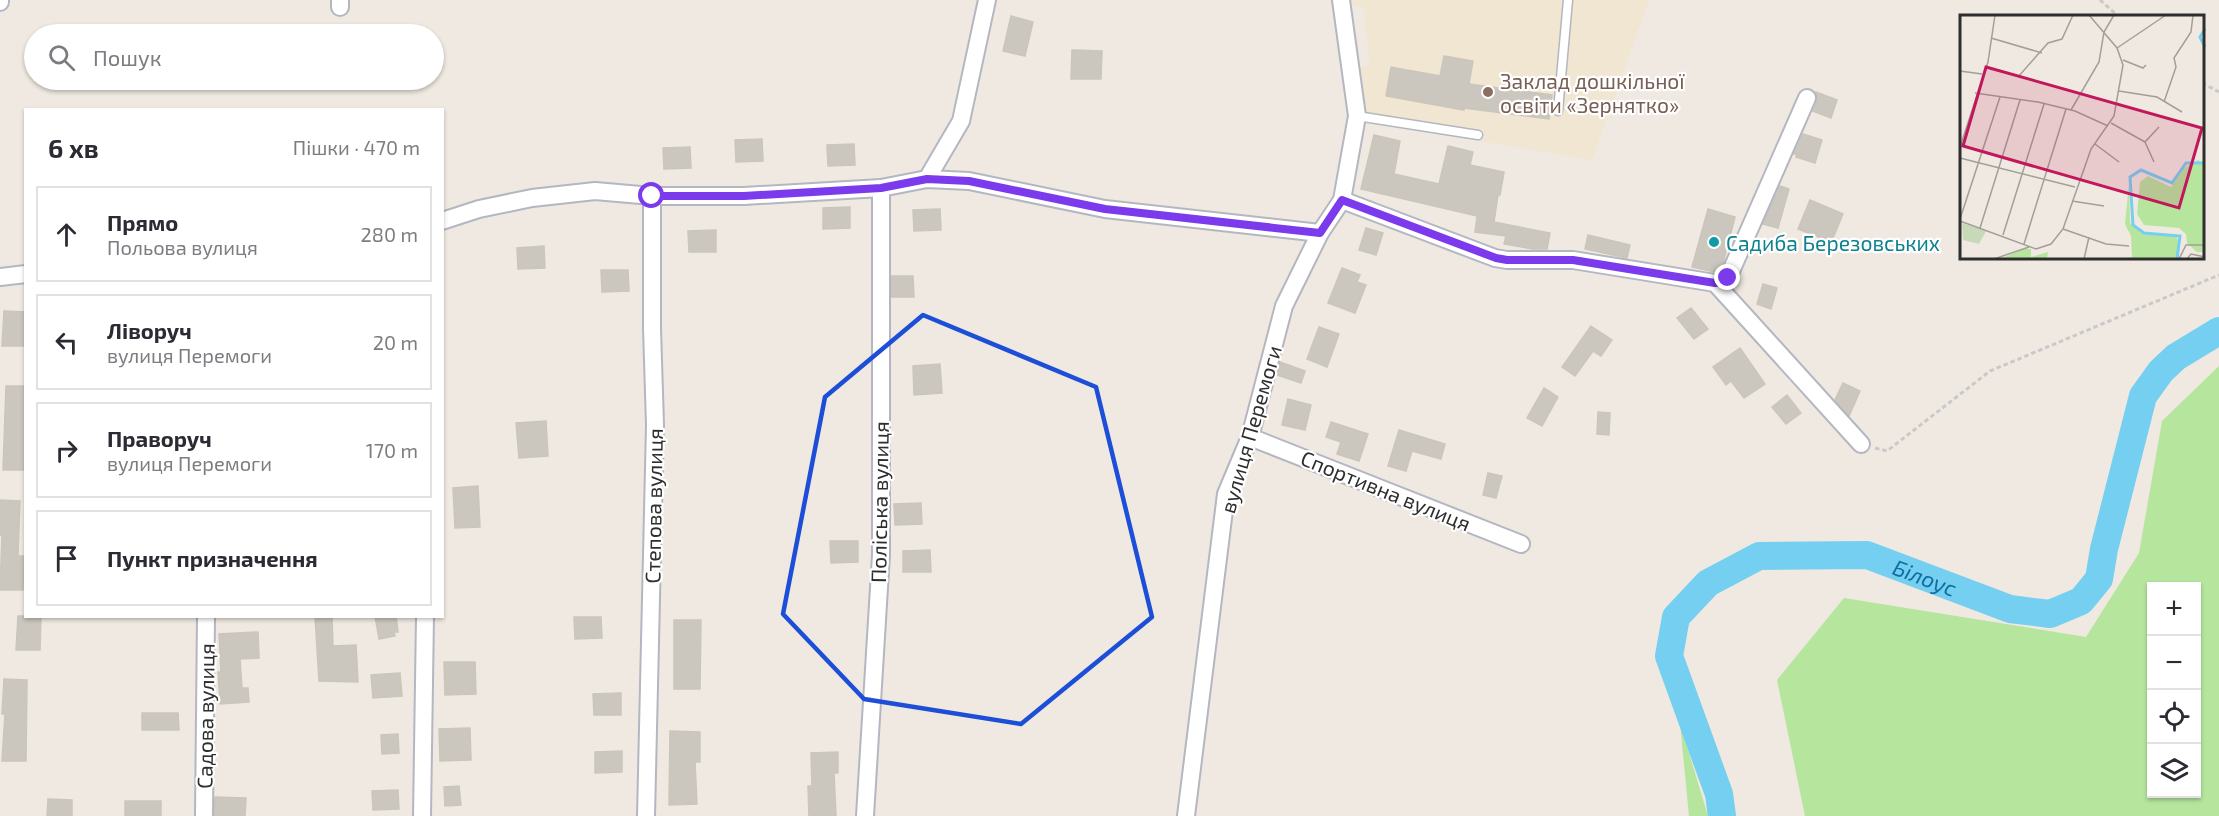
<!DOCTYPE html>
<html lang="uk">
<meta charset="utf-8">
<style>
body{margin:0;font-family:"Exo 2",sans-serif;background:#f2f2f3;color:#2b2b33}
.controls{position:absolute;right:18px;bottom:18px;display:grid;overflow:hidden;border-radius:0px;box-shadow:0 2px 4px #0004}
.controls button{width:54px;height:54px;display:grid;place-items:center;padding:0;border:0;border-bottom:2px solid #e1e1e2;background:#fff;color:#2b2b33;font:30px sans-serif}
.stop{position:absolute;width:18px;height:18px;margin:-14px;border:4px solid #7c3aed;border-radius:50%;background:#fff}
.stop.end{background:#7c3aed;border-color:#fff;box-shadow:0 2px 6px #0008}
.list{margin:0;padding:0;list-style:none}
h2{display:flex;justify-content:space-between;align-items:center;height:78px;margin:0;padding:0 24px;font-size:26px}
h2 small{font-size:20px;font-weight:400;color:#7c7c81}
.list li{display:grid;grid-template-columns:39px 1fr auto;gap:18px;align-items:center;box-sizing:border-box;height:96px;margin:0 12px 12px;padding:0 12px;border:2px solid #e1e1e2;border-radius:0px}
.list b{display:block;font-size:22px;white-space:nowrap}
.list p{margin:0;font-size:20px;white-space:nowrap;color:#7c7c81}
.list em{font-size:20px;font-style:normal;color:#7c7c81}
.icon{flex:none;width:33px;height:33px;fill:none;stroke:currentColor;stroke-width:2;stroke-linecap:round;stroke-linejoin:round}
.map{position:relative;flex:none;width:2219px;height:816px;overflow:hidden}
.search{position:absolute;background:#fff;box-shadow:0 2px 4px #0004;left:24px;top:24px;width:420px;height:66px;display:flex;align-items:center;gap:15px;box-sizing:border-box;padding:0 21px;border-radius:33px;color:#7c7c81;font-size:22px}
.panel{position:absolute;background:#fff;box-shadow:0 2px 4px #0004;left:24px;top:108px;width:420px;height:510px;border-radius:0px}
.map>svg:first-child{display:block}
.education{fill:#f0e6d1}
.green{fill:#b6e59e;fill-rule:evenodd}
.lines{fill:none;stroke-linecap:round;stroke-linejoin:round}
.river{stroke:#75cff0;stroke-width:28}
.building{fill:#cbc7bf;stroke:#cbc5ba;stroke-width:1.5}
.service-casing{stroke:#b4b7c1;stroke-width:11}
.minor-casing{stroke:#b4b7c1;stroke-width:20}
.path{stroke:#c9c9c9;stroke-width:3;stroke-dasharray:4.5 3;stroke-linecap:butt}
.service{stroke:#fff;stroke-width:8}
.minor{stroke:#fff;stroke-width:16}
.route{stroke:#7c3aed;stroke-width:8}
.marked{fill:none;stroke:#1d4ed8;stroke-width:4.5;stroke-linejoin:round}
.education-dot{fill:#8d6e63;stroke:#fff;stroke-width:2}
.culture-dot{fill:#0f9aa8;stroke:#fff;stroke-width:2}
.labels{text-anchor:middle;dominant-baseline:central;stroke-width:4.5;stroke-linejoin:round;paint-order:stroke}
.education-label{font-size:21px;fill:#785e54;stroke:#fff;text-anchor:start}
.culture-label{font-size:21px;fill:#0d838f;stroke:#fff;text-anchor:start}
.street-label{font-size:21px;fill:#2e2e2e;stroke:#fff}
.water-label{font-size:22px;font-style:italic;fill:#0d6fa3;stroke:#fff}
.inset-river{fill:none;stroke:#75cff0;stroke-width:3}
.inset-road{fill:none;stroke:#a29e99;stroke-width:1.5}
.view{fill:#c2185b;fill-opacity:0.15;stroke:#c2185b;stroke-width:3}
.inset-edge{fill:none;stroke:#2e2e2e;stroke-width:3}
</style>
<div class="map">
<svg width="2219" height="816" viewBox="0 0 2219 816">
<rect width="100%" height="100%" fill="#efe9e1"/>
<polygon class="education" points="1348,0 1649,0 1592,160 1363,121 1356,68 1370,66 1364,7 1348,5"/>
<g class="green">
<path d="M2219 366V816H1805L1777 680 1844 598 2086 637 2139 553 2162 421ZM2152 586H2196V794H2152Z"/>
<polygon points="1680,723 1708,816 1689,816"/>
</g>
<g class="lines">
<path class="river" id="s1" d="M1722 816 1719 794 1669 656 1676 617 1708 583 1759 556 1867 555 2010 609 2050 614 2081 601 2099 579 2104 549 2143 396 2161 371 2176 357 2219 331"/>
</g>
<g class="building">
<polygon points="1011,16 1033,22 1025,56 1003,51"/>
<polygon points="1072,50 1102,51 1101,79 1071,79"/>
<polygon points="1444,56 1473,61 1469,84 1552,95 1549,119 1464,108 1464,110 1386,96 1391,67 1440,76"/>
<polygon points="1816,92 1837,100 1831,118 1813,111 1817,102"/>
<polygon points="1803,134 1822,140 1815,163 1796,157 1797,155 1794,154"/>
<polygon points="1374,135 1400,141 1394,174 1439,184 1448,146 1473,152 1470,165 1504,172 1500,195 1498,195 1494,222 1550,233 1547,249 1533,249 1504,244 1506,236 1475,232 1477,216 1361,189"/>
<polygon points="762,139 763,161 736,162 735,140"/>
<polygon points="854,144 855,165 828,166 827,145"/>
<polygon points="690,147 691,168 664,169 663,148"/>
<polygon points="1780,186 1789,189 1778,228 1763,224"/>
<polygon points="1810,200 1843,214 1829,248 1816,243 1819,237 1798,229"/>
<polygon points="850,207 850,228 823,229 823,208"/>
<polygon points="940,209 941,230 914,231 913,210"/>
<polygon points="1708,209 1735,217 1722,267 1720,271 1715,272 1692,267"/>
<polygon points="1366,228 1383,233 1376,255 1359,250"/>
<polygon points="716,230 716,252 689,252 688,231"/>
<polygon points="1588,235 1630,245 1627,258 1585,249"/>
<polygon points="544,246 545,268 518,269 517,248"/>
<polygon points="1342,268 1360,275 1357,282 1366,285 1355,313 1328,303"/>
<polygon points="601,270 628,270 629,291 602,292"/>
<polygon points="891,276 913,276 914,297 891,297"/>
<polygon points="1763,284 1777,288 1771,309 1757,304"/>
<polygon points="1691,308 1708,329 1694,339 1677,318"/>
<polygon points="4,311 26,312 26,346 2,346"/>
<polygon points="1591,326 1612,340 1601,356 1593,351 1575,376 1562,367"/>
<polygon points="1319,327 1339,334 1327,367 1307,359"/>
<polygon points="1740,348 1765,384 1744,398 1731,381 1726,385 1713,367"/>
<polygon points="1280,362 1305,371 1301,383 1277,375"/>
<polygon points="940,364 942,393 914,395 913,366"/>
<polygon points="1843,383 1860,391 1849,416 1835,400"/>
<polygon points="6,386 26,386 26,470 3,470"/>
<polygon points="1544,388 1558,397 1542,426 1527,418"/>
<polygon points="1787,395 1801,413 1786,424 1772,407"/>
<polygon points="1288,399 1311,405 1305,430 1282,425"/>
<polygon points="1598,412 1610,413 1609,435 1597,434"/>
<polygon points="546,421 548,456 519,458 516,423"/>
<polygon points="1331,422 1368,434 1359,461 1337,454 1341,442 1326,437"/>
<polygon points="1399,430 1445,444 1441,459 1412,451 1406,471 1388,466"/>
<polygon points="1488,473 1502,476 1496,498 1483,495"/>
<polygon points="478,486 480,527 455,528 453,488"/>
<polygon points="0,500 20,501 18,556 24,556 23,590 0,590 2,535 0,535"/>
<polygon points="921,503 922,524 895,525 894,504"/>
<polygon points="830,541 858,541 858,562 831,563"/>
<polygon points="930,550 931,572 903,572 903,551"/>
<polygon points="18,616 41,616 40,650 16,650"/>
<polygon points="315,616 332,616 333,646 356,645 358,682 319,681"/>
<polygon points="375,616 396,616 398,632 394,632 395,636 379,639"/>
<polygon points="574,617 601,617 602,638 575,639"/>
<polygon points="674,620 701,620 700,689 674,689"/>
<polygon points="258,632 259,658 240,659 242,688 248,688 249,702 220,704 218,672 221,672 219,634"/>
<polygon points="444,662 475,662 476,694 445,695"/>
<polygon points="400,673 402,696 373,698 371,675"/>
<polygon points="4,679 27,680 26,761 2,761 5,714 2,714"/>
<polygon points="621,693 621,715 594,715 593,694"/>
<polygon points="142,713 178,713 179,730 142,730"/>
<polygon points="470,728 471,760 440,761 439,729"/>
<polygon points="670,731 700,732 700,762 695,762 697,804 669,805"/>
<polygon points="398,734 399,753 382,754 381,735"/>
<polygon points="622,751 622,772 595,773 595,752"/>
<polygon points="838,752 838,773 834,773 836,816 809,816 808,786 812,786 811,753"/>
<polygon points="459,786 461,805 445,806 444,787"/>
<polygon points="398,790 399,809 373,810 372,791"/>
<polygon points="215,797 246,798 245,816 214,816"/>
<polygon points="48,799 72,800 72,816 47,816"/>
<rect x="125" y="801" width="36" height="15"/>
</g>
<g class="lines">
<g class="service-casing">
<g id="service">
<polyline points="1558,111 1568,0"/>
<polyline points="1357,116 1478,135"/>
</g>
</g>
<g class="minor-casing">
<g id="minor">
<polyline points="340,0 340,7"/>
<polyline points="0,2 0,0"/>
<polyline points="1807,98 1728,278 1722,282 1715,283 1861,444"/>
<polyline points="927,179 961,121 987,0"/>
<polyline points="1342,200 1495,258 1507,260 1573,260 1715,283"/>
<polyline points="442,221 479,209 532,198 595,191 652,196 744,196 881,188 927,179 969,181 1105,209 1320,233"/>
<polyline points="0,277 26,274"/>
<polyline points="1250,437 1521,544"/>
<polyline points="204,816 206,616"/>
<polyline points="422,816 425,616"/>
<polyline points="646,816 655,425 652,328 652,196"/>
<polyline points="865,816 881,555 881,188"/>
<polyline points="1186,816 1226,494 1250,437 1284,306 1320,233 1342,200 1357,116 1341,0"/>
</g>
</g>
<g class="path">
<polyline points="2100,0 2118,16"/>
<polyline points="2202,83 2219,92"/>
<polyline points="1875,448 1887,451 1990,371 2219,275"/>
</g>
<use href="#service" class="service"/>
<use href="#minor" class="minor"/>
</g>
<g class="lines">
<polyline class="route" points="652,196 744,196 881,188 927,179 969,181 1105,209 1320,233 1342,200 1496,258 1507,260 1573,260 1715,283 1722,282 1728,278"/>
</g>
<path class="marked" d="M923 315 1096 387 1152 617 1021 724 864 699 783 614 825 397Z"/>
<circle class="education-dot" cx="1488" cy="92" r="6"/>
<circle class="culture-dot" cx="1714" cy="242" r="6"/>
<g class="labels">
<g class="education-label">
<text x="1500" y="80">Заклад дошкільної<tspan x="1500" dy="24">освіти «Зернятко»</tspan></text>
</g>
<g class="culture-label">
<text x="1726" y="242">Садиба Березовських</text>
</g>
<g class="street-label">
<text transform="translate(1250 429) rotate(-74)">вулиця Перемоги</text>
<text transform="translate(1386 490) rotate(22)">Спортивна вулиця</text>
<text transform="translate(879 502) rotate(-89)">Поліська вулиця</text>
<text transform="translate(653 506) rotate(-89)">Степова вулиця</text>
<text transform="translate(205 716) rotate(-89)">Садова вулиця</text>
</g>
<g class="water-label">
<text stroke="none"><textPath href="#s1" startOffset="483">Білоус</textPath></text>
</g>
</g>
<g transform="translate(1960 15)">
<rect width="244" height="244" fill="#efe9e1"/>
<path d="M238 145 244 148V237H237L227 228 226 219 219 213 184 210 177 199 180 167 188 161 211 172 224 153ZM169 169 170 208 184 218 216 220 219 229 215 244H165L172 242 171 221 165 209ZM64 234H71V242L88 237 87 244H40Z" fill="#b6e59e"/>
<path d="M2 208 26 216 19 229 3 225Z" fill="#c8d9b8"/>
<path class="inset-river" d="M245 14 240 22 245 32M217 244 220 221 184 218 173 210 170 162 181 155 212 168 226 148H245"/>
<path class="inset-road" d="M31 23 82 38M157 33 206 0M163 45 183 53 186 50M0 56 22 59M58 62 88 28 102 24 113 0M159 76 197 82 222 97M15 78 78 87 115 96 148 111M204 87 216 52 214 43 231 17 233 0M111 95 139 47 144 17 154 0M151 108 185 127M135 129 159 147M0 132 28 47 35 0M0 143 115 172M194 147 185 127 199 112M112 186 144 191M0 204 40 82M0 206 76 234 91 229 103 214 131 134 154 101 163 50 157 33 129 0M20 213 60 85M103 214 146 229 169 231M43 220 84 89M64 229 106 94M34 244 69 232M124 244 129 222M219 244 226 230H245M227 244 231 239 245 242"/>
<path class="view" d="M26 52 242 113 219 193 3 131Z"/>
<rect width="244" height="244" class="inset-edge"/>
</g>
</svg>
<div class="controls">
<button>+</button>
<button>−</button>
<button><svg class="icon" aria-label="locate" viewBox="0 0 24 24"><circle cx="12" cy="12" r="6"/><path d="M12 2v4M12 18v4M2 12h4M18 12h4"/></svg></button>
<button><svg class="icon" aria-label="layers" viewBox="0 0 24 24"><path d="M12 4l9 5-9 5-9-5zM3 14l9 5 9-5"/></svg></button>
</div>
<div class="stop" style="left:652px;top:196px"></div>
<div class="stop end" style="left:1728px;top:278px"></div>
<div class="search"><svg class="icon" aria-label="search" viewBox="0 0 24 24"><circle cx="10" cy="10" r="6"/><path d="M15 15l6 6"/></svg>Пошук</div>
<section class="panel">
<h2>6 хв<small>Пішки · 470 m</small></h2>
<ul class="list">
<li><svg class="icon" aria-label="ahead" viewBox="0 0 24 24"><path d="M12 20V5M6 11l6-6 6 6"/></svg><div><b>Прямо</b><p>Польова вулиця</p></div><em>280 m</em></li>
<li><svg class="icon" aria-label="left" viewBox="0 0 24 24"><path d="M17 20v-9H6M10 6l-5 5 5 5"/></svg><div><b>Ліворуч</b><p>вулиця Перемоги</p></div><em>20 m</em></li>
<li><svg class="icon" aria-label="right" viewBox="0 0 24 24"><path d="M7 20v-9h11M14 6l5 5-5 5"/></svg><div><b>Праворуч</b><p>вулиця Перемоги</p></div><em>170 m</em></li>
<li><svg class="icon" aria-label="arrive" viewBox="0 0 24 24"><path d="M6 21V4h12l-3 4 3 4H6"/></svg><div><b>Пункт призначення</b></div></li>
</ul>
</section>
</div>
